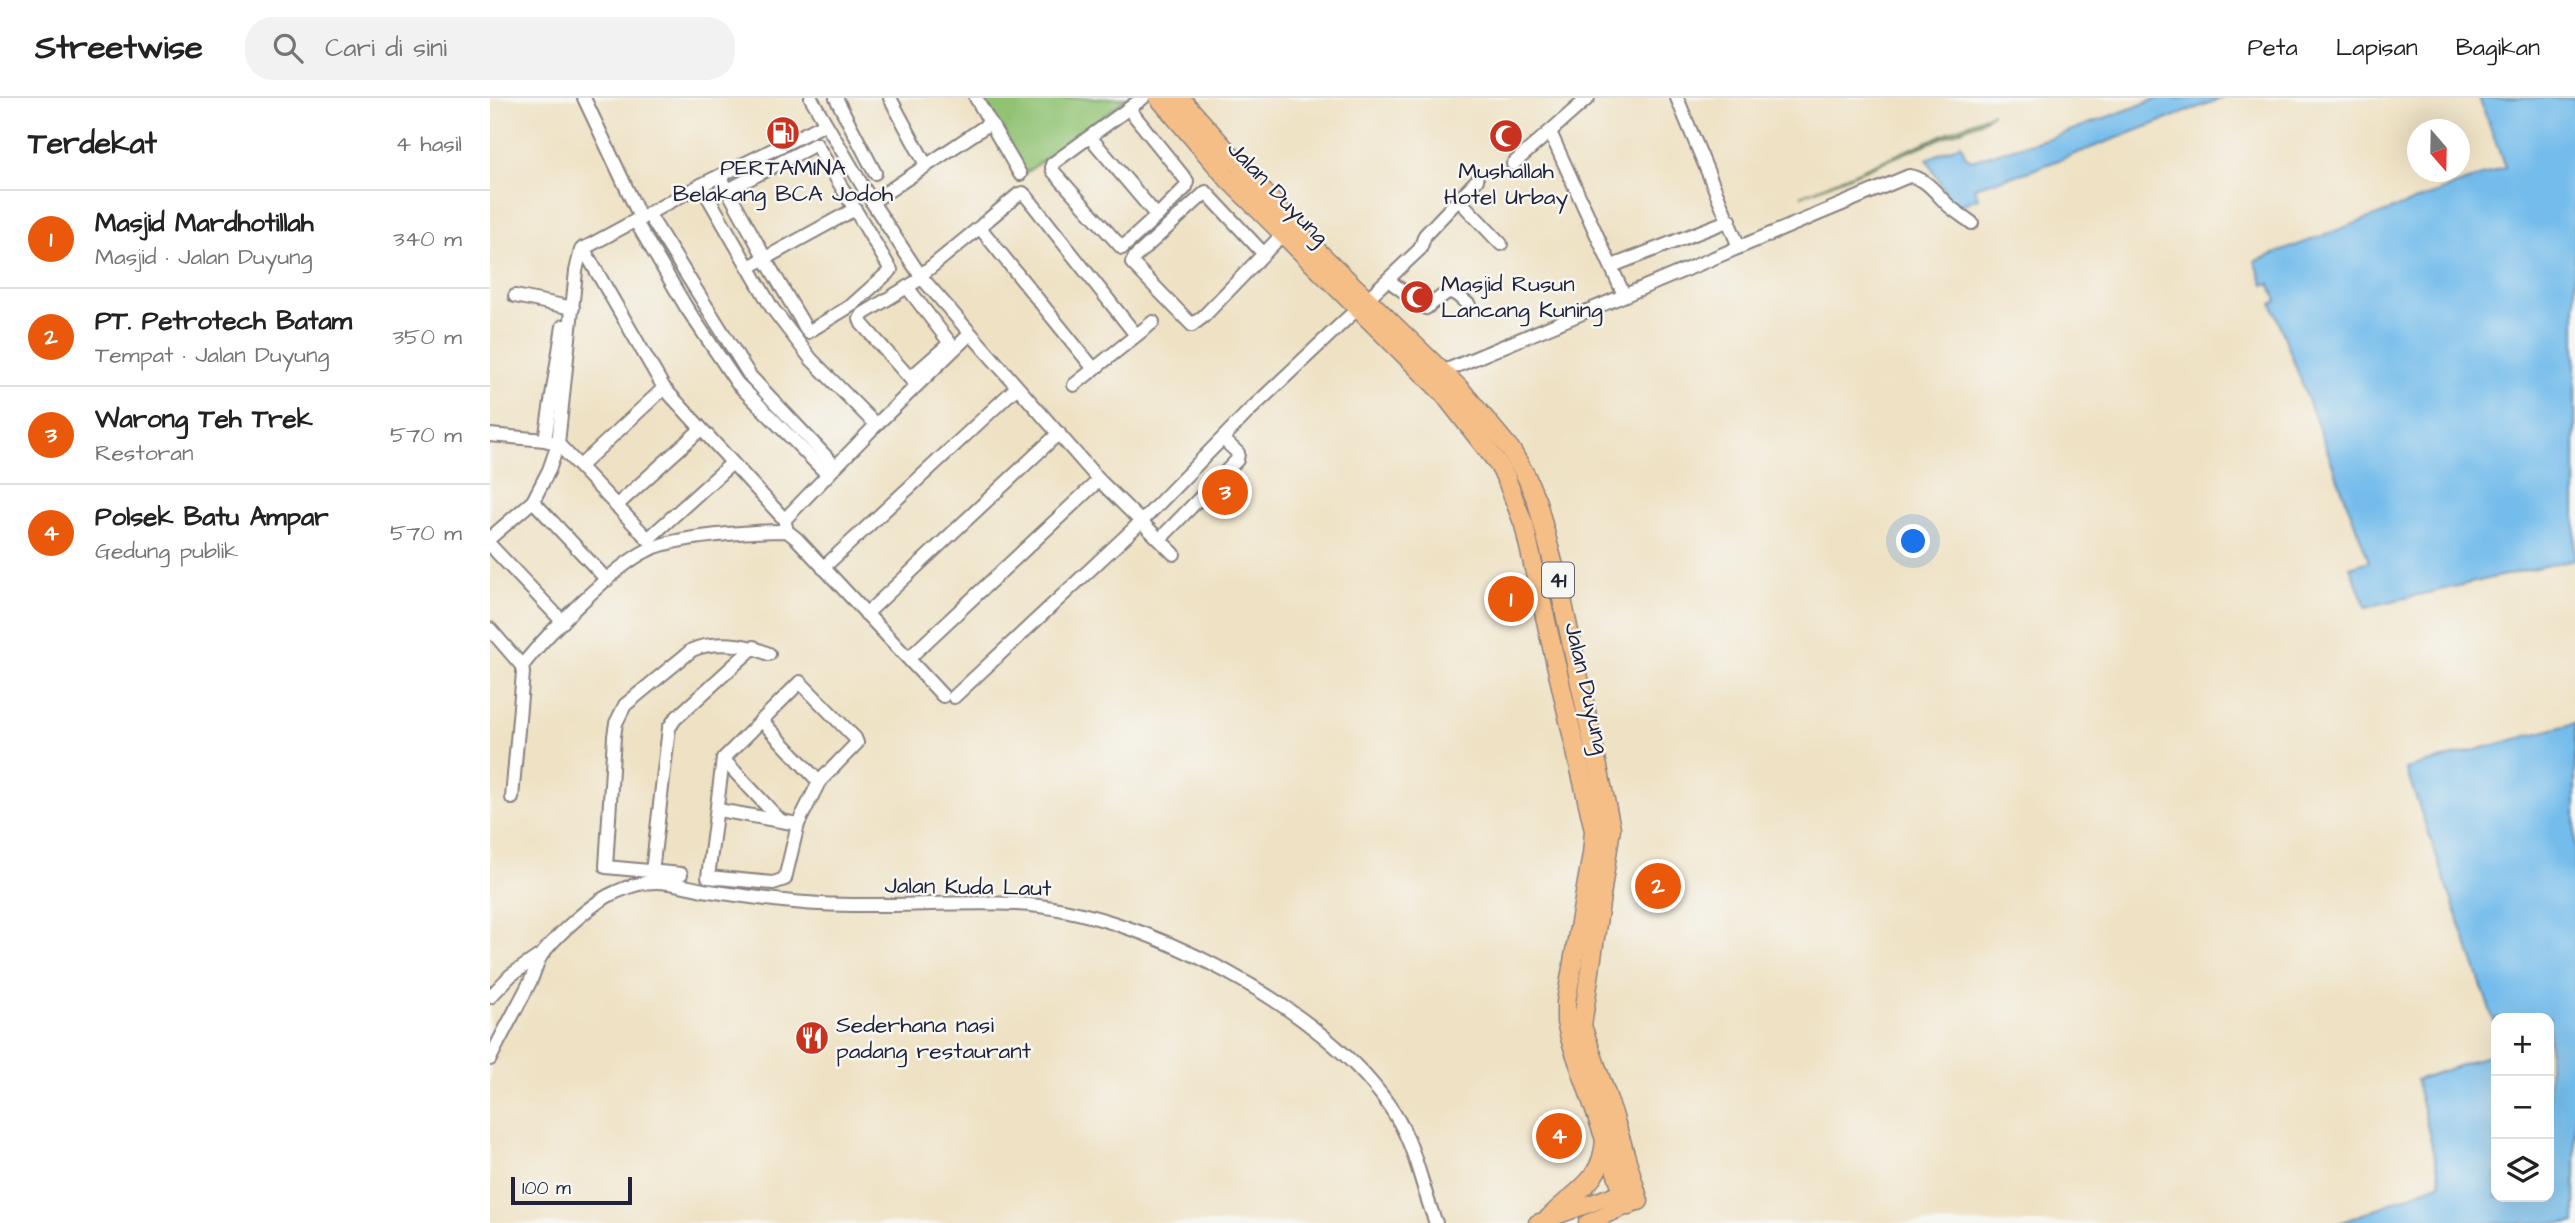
<!DOCTYPE html>
<html lang="id">
<meta charset="utf-8">
<style>
body{margin:0;font-family:"Architects Daughter",sans-serif;background:#f2f2f2;color:#222}
.controls{position:absolute;right:21px;bottom:21px;display:grid;overflow:hidden;border-radius:14px;box-shadow:0 7px 28px #0002}
.controls button{width:63px;height:63px;display:grid;place-items:center;padding:0;border:0;border-bottom:2px solid #e0e0e0;background:#fff;color:#222;font:35px sans-serif}
.compass{position:absolute;left:1917px;top:21px;width:63px;height:63px;border-radius:50%;background:#fff;box-shadow:0 7px 28px #0002;rotate:160deg}
.scale{position:absolute;left:21px;bottom:18px;width:121px;box-sizing:border-box;padding-left:7px;border:4px solid #22223b;border-top:0;font-size:19px;line-height:24px;white-space:nowrap;color:#22223b;-webkit-text-stroke:5px #f6f6f2;paint-order:stroke}
.you{position:absolute;left:1424px;top:444px;width:24px;height:24px;margin:-18px;border:5px solid #fff;border-radius:50%;background:#1a73e8;box-shadow:0 0 0 10px #1a73e833}
.badge{display:grid;place-items:center;width:46px;height:46px;border-radius:50%;background:#ea580c;color:#fff;font-size:23px;font-weight:700}
.pin{position:absolute;translate:-50% -50%;border:4px solid #fff;box-shadow:0 2px 7px #0006}
.list{margin:0;padding:0;list-style:none}
h2{display:flex;justify-content:space-between;align-items:center;height:91px;margin:0;padding:0 28px;font-size:30px}
h2 small{font-size:23px;font-weight:400;color:#767676}
.list li{display:grid;grid-template-columns:46px 1fr auto;gap:21px;align-items:center;box-sizing:border-box;height:98px;padding:0 28px;border-top:2px solid #e0e0e0}
.list b{display:block;font-size:26px;white-space:nowrap}
.list p{margin:0;font-size:23px;white-space:nowrap;color:#767676}
.list em{font-size:23px;font-style:normal;color:#767676}
.icon{flex:none;width:38px;height:38px;fill:none;stroke:currentColor;stroke-width:2;stroke-linecap:round;stroke-linejoin:round}
.map{position:relative;flex:none;width:2085px;height:1125px;overflow:hidden}
header{display:flex;align-items:center;gap:42px;box-sizing:border-box;height:98px;padding:0 35px;background:#fff;border-bottom:2px solid #e0e0e0}
header strong{font-size:33px}
nav{display:flex;gap:38px;margin-inline-start:auto;font-size:24px}
.search{width:490px;height:63px;background:#f2f2f2;display:flex;align-items:center;gap:18px;box-sizing:border-box;padding:0 24px;border-radius:28px;color:#767676;font-size:26px}
main{display:flex}
aside{flex:1;background:#fff}
.map>svg:first-child{display:block}
.green{fill:#91c373;stroke:#5a7257;stroke-width:2}
.water{fill:#73bceb;stroke:#4a6f93;stroke-width:2}
.lines{fill:none;stroke-linecap:round;stroke-linejoin:round}
.minor-casing{stroke:#888280;stroke-width:16}
.major-casing{stroke:#888280;stroke-width:19}
.highway-casing{stroke:#888280;stroke-width:21}
.minor{stroke:#fff;stroke-width:12}
.major{stroke:#f6be87;stroke-width:16}
.highway{stroke:#f6be87;stroke-width:18}
.labels{text-anchor:middle;dominant-baseline:central;stroke-width:5;stroke-linejoin:round;paint-order:stroke}
.shield{fill:#f6f6f2;stroke:#626272;stroke-width:2}
.shield-label{font-size:21px;font-weight:bold;fill:#22223b}
.poi-label{font-size:23px;fill:#22223b;stroke:#f6f6f2}
.street-label{font-size:23px;fill:#22223b;stroke:#f6f6f2}
</style>
<header>
<strong>Streetwise</strong>
<div class="search"><svg class="icon" aria-label="search" viewBox="0 0 24 24"><circle cx="10" cy="10" r="6"/><path d="M15 15l6 6"/></svg>Cari di sini</div>
<nav><a>Peta</a><a>Lapisan</a><a>Bagikan</a></nav>
</header>
<main>
<aside>
<h2>Terdekat<small>4 hasil</small></h2>
<ul class="list">
<li><span class="badge">1</span><div><b>Masjid Mardhotillah</b><p>Masjid · Jalan Duyung</p></div><em>340 m</em></li>
<li><span class="badge">2</span><div><b>PT. Petrotech Batam</b><p>Tempat · Jalan Duyung</p></div><em>350 m</em></li>
<li><span class="badge">3</span><div><b>Warong Teh Trek</b><p>Restoran</p></div><em>570 m</em></li>
<li><span class="badge">4</span><div><b>Polsek Batu Ampar</b><p>Gedung publik</p></div><em>570 m</em></li>
</ul>
</aside>
<div class="map">
<svg width="2085" height="1125" viewBox="0 0 2085 1125">
<rect width="100%" height="100%" fill="#f6f6f2"/>
<filter id="ink" filterUnits="userSpaceOnUse"><feTurbulence type="fractalNoise" baseFrequency=".0143" numOctaves="2"/><feDisplacementMap in="SourceGraphic" scale="14" xChannelSelector="R" yChannelSelector="G"/><feConvolveMatrix kernelMatrix="1 2 1 2 8 2 1 2 1" color-interpolation-filters="sRGB"/></filter>
<filter id="wash" filterUnits="userSpaceOnUse"><feTurbulence type="fractalNoise" baseFrequency=".00686" numOctaves="4" result="noise"/><feDisplacementMap in="SourceGraphic" scale="28" xChannelSelector="R" yChannelSelector="G"/><feGaussianBlur stdDeviation="1.57" result="paint"/><feColorMatrix in="noise" values="0 0 0 0 0 0 0 0 0 0 0 0 0 0 0 0 0 1.4 0 .05"/><feComposite in="paint" operator="in"/></filter>
<g filter="url(#wash)">
<rect width="100%" height="100%" fill="#efe2c4"/>
<g class="green">
<polygon points="489,0 638,0 533,77"/>
<polygon points="1503,15 1490,24 1311,98"/>
</g>
<g class="water">
<polygon points="1669,0 1733,0 1537,74 1484,89 1488,100 1464,110 1437,61 1471,46 1476,59 1482,62 1563,39"/>
<polygon points="1989,0 2085,0 2085,461 1876,509 1860,469 1879,463 1782,206 1787,203 1780,185 1774,187 1765,163 2015,69"/>
<polygon points="2085,625 2085,1125 1850,1125 1951,1085 1926,982 2006,955 2006,1099 2059,1099 2059,920 2006,920 2006,929 1916,671"/>
</g>
</g>
<g filter="url(#ink)">
<g class="lines">
<g class="minor-casing">
<g id="minor">
<polyline points="94,0 151,121"/>
<polyline points="321,0 382,104 432,180 609,382 684,456"/>
<polyline points="346,0 385,75"/>
<polyline points="400,0 436,67"/>
<polyline points="486,0 530,76"/>
<polyline points="1187,0 1249,149"/>
<polyline points="639,11 697,83 696,89 667,118"/>
<polyline points="1060,34 1134,197"/>
<polyline points="600,39 667,118 632,150 563,73 562,69 562,66 653,0"/>
<polyline points="1023,66 1098,0"/>
<polyline points="230,78 275,160 278,166 318,234 362,207 401,172 326,46 238,92"/>
<polyline points="211,87 282,210 321,261 386,327"/>
<polyline points="968,101 1011,146"/>
<polyline points="382,104 500,25"/>
<polyline points="159,117 260,278 345,368"/>
<polyline points="146,124 196,209 247,285 337,376"/>
<polyline points="93,150 174,290 294,421"/>
<polyline points="773,155 716,94 645,159 642,165 702,227 714,218 792,137"/>
<polyline points="1122,168 1240,122"/>
<polyline points="259,169 365,111"/>
<polyline points="430,178 490,129"/>
<polyline points="898,182 936,210 959,193 967,197 979,207"/>
<polyline points="417,189 460,245 420,280"/>
<polyline points="25,198 83,210"/>
<polyline points="876,202 930,151 935,137 987,82"/>
<polyline points="604,271 491,131 493,126 529,96 533,95 537,99 646,237"/>
<path d="M952 274 1419 78C1437 80 1446 96 1459 108 1466 114 1474 119 1482 125"/>
<polyline points="426,287 372,226 370,221 373,216 432,180"/>
<polyline points="584,287 663,224"/>
<polyline points="0,337 55,342 68,346 158,441 241,366"/>
<polyline points="55,342 73,228"/>
<polyline points="90,368 174,290"/>
<polyline points="43,403 117,482"/>
<polyline points="126,408 210,332"/>
<polyline points="296,429 294,421 297,419 386,327 480,236"/>
<polyline points="0,440 43,403 59,372 68,346 86,173 91,152 211,87 335,26"/>
<polyline points="670,441 747,362 748,355 733,341"/>
<polyline points="0,447 73,524"/>
<polyline points="333,470 527,289"/>
<polyline points="376,516 569,335"/>
<polyline points="0,531 32,568"/>
<polyline points="419,560 609,382"/>
<polygon points="310,584 365,640 367,645 329,684 308,726 295,781 283,785 218,779 233,661"/>
<polyline points="464,599 652,423 759,313 867,211"/>
<polyline points="271,622 329,684"/>
<polyline points="233,661 289,721"/>
<path d="M22 700 33 575 32 568C56 537 124 468 158 452 186 438 264 433 297 433L307 441 453 598"/>
<polyline points="228,712 308,726"/>
<path d="M191 776 116 769 124 638 126 625 135 607 202 552C224 542 258 546 279 556"/>
<polyline points="164,781 162,774 179,630 185,621 264,549"/>
<polyline points="0,899 21,877 52,856"/>
<path d="M0 961C13 934 28 908 41 882 45 873 47 862 53 855 68 836 104 803 126 794 137 789 153 784 166 784 181 784 198 789 213 792 252 798 291 804 330 806 395 810 461 803 526 806 647 811 839 911 904 1015 926 1049 931 1088 946 1125"/>
</g>
</g>
<g class="major-casing">
<g id="major">
<polyline points="1047,1125 1143,1090"/>
<polyline points="1097,1125 1149,1103"/>
</g>
</g>
<g class="highway-casing">
<g id="highway">
<polyline points="669,0 738,81 953,295 1007,364 1016,380 1034,427 1104,732 1102,756 1076,904 1076,924 1080,940 1138,1108"/>
<polyline points="690,0 818,144 971,292 1021,352 1036,378 1047,404 1069,487 1121,730 1092,928 1123,1016 1149,1103"/>
<path d="M1058 1121C1084 1093 1112 1086 1115 1042"/>
</g>
</g>
<use href="#minor" class="minor"/>
<use href="#major" class="major"/>
<use href="#highway" class="highway"/>
</g>
</g>
<defs>
<g id="fuel-disc" transform="scale(1.75)"><circle r="9.5" fill="#c8321e" stroke="#f6f6f2"/><path d="M-5.5-6h7V0h2V4h1.3V-2.5L3-4.5l.8-.8L6-3V5H2.5V1h-1V6h-7ZM-4.2-4.7v3.2H.2V-4.7Z" fill="#fff"/></g>
<g id="mosque-disc" transform="scale(1.75)"><circle r="9.5" fill="#c8321e" stroke="#f6f6f2"/><path d="M3.5-4.9A6 6 0 1 0 3.5 4.9A5 5 0 1 1 3.5-4.9Z" fill="#fff"/></g>
<g id="restaurant-disc" transform="scale(1.75)"><circle r="9.5" fill="#c8321e" stroke="#f6f6f2"/><path d="M-5-6h1v4h1v-4h1v4h1v-4h1v5L-1.5 .5V6h-2V.5L-5-1ZM5-6V6H3V1.5H1.5Q1.5-4 5-6Z" fill="#fff"/></g>
</defs>
<g fill-rule="evenodd">
<use href="#fuel-disc" x="293" y="35"/>
<use href="#mosque-disc" x="1016" y="38"/>
<use href="#mosque-disc" x="927" y="199"/>
<use href="#restaurant-disc" x="322" y="940"/>
</g>
<g class="labels">
<rect class="shield" x="1052" y="464.5" width="32" height="35" rx="5"/>
<g class="shield-label">
<text x="1068" y="482">41</text>
</g>
<g class="poi-label">
<text x="293" y="70">PERTAMINA<tspan x="293" dy="26">Belakang BCA Jodoh</tspan></text>
<text x="1016" y="73">Mushallah<tspan x="1016" dy="26">Hotel Urbay</tspan></text>
<text x="951" y="186" text-anchor="start">Masjid Rusun<tspan x="951" dy="26">Lancang Kuning</tspan></text>
<text x="346" y="927" text-anchor="start">Sederhana nasi<tspan x="346" dy="26">padang restaurant</tspan></text>
</g>
<g class="street-label">
<text transform="translate(788 95) rotate(46)">Jalan Duyung</text>
<text transform="translate(1097 590) rotate(77)">Jalan Duyung</text>
<text transform="translate(478 789) rotate(1)">Jalan Kuda Laut</text>
</g>
</g>
</svg>
<div class="controls">
<button>+</button>
<button>−</button>
<button><svg class="icon" aria-label="layers" viewBox="0 0 24 24"><path d="M12 4l9 5-9 5-9-5zM3 14l9 5 9-5"/></svg></button>
</div>
<svg class="compass" viewBox="-18 -18 36 36"><path d="M0-13l5 13h-10z" fill="#e53935"/><path d="M0 13l5-13h-10z" fill="#767676"/></svg>
<div class="scale">100 m</div>
<div class="you"></div>
<div class="pin badge" style="left:1021px;top:501px">1</div>
<div class="pin badge" style="left:1168px;top:788px">2</div>
<div class="pin badge" style="left:735px;top:394px">3</div>
<div class="pin badge" style="left:1069px;top:1038px">4</div>
</div>
</main>
